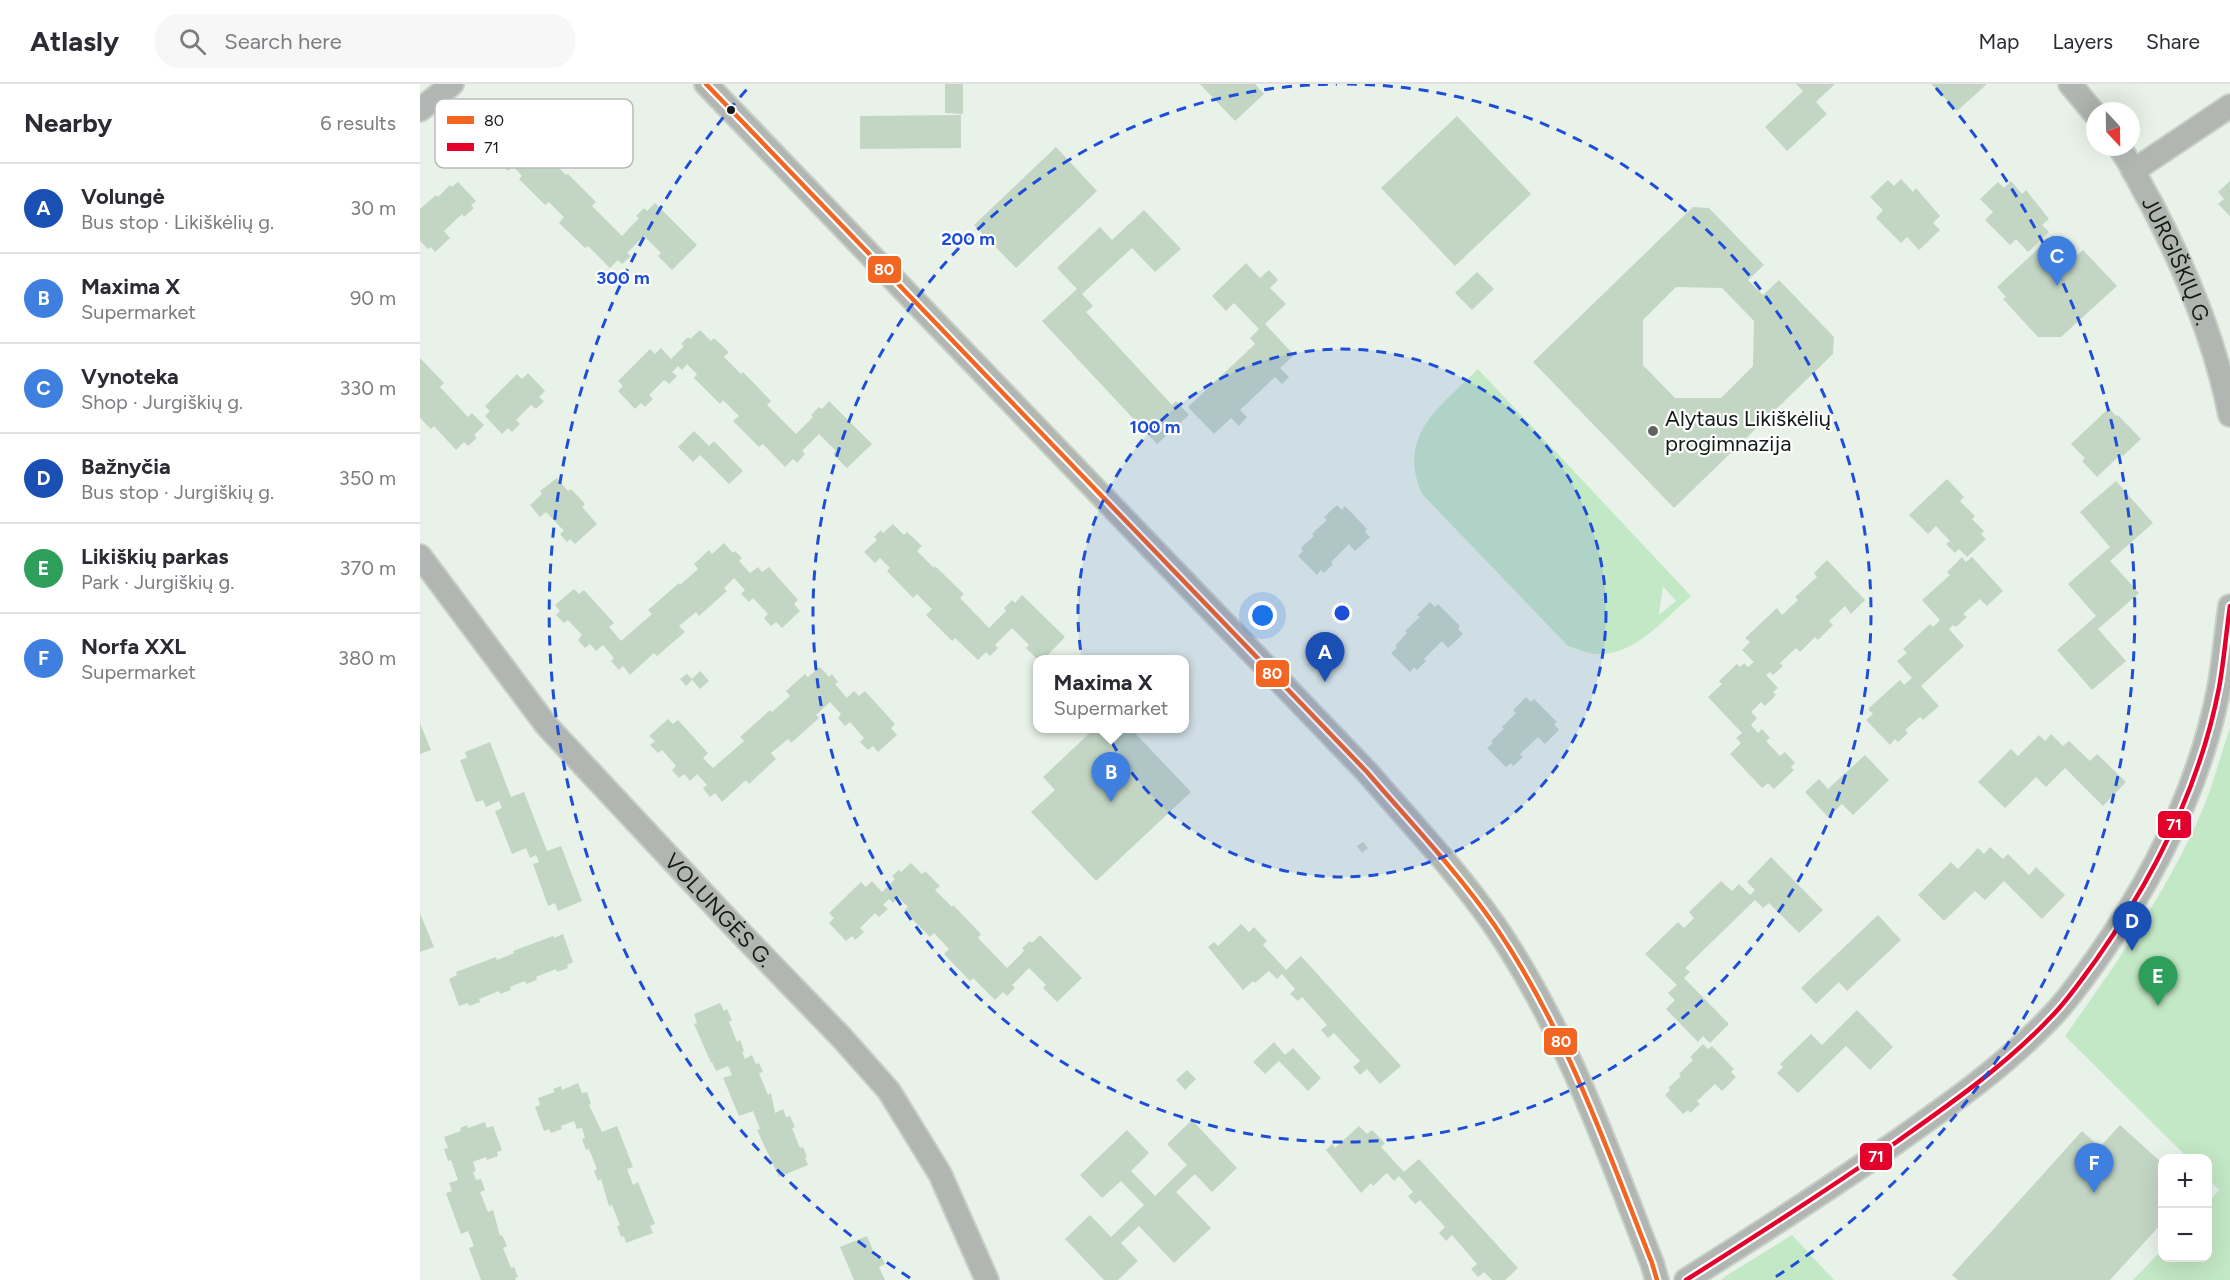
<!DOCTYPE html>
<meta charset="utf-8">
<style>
body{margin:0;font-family:Figtree,sans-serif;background:#f7f7f7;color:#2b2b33}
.controls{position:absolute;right:18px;bottom:18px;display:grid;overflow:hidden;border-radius:12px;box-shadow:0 6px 24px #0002}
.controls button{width:54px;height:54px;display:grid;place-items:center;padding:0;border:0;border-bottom:2px solid #e1e1e2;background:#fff;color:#2b2b33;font:30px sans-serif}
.compass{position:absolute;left:1666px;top:18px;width:54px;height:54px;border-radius:50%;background:#fff;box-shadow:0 6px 24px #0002;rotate:158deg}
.you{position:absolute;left:843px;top:532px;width:21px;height:21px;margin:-15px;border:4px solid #fff;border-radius:50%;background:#1a73e8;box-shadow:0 0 0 9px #1a73e833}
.badge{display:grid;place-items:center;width:39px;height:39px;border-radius:50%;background:#5f6660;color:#fff;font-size:20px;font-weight:700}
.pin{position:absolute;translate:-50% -50px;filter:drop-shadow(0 2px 3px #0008)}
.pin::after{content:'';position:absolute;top:32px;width:21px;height:18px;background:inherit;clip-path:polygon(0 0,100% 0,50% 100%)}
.popup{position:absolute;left:613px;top:571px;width:156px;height:78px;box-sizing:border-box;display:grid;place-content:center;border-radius:12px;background:#fff;filter:drop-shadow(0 2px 4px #0005);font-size:20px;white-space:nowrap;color:#7c7c81}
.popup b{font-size:22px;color:#2b2b33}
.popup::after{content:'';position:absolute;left:50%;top:100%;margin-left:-12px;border:12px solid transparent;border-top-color:#fff}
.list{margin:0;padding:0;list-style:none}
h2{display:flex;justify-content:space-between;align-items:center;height:78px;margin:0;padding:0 24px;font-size:26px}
h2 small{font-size:20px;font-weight:400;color:#7c7c81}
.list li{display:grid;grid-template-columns:39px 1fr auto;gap:18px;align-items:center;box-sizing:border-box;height:90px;padding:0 24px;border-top:2px solid #e1e1e2}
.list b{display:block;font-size:22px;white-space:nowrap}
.list p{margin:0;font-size:20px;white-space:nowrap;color:#7c7c81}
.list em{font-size:20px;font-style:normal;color:#7c7c81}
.icon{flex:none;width:33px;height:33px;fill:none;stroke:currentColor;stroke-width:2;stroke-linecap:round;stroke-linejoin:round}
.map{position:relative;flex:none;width:1810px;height:1196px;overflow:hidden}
header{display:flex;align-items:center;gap:36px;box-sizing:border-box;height:84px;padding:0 30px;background:#fff;border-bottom:2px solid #e1e1e2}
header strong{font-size:28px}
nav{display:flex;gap:33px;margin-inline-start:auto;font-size:21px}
.search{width:420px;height:54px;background:#f7f7f7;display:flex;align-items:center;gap:15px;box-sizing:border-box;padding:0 21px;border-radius:24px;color:#7c7c81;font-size:22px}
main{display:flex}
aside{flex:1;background:#fff}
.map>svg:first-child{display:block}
.green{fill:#c3e8c5;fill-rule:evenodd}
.building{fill:#c3d6c4;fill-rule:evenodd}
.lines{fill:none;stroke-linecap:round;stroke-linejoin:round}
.minor-casing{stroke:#c7cfc7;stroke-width:26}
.minor{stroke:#b2b6b2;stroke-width:22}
.bus-1-casing{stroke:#fff;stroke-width:9}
.bus-2-casing{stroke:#fff;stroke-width:9}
.bus-1{stroke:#f26522;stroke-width:4.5}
.bus-2{stroke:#e4002b;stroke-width:4.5}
.ring{fill:none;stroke:#1d4ed8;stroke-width:3;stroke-dasharray:10 8}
.bus-dot{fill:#151b16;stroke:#fff;stroke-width:2}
.poi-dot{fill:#5f6660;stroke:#fff;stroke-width:2}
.labels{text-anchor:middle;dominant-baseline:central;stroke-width:4.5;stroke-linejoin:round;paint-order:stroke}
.street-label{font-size:22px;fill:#151b16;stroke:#fff}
.poi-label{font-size:22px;fill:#151b16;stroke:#fff;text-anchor:start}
.key{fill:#fff;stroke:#b9bbb9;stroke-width:1.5}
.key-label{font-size:16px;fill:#151b16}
.centre{fill:#1d4ed8;stroke:#fff;stroke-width:3}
.ring-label{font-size:18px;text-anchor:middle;font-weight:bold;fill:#1d4ed8;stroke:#fff;stroke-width:4.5;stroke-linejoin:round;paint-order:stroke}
.line-badge{stroke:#fff;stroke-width:2}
.badge-label{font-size:16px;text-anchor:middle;font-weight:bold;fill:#fff}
</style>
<header>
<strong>Atlasly</strong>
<div class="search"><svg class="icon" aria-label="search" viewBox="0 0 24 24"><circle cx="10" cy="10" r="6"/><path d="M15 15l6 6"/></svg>Search here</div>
<nav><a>Map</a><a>Layers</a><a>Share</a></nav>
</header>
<main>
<aside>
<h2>Nearby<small>6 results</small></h2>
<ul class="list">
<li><span class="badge" style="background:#1a4fb4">A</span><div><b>Volungė</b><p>Bus stop · Likiškėlių g.</p></div><em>30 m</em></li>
<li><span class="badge" style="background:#3f7fe0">B</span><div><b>Maxima X</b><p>Supermarket</p></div><em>90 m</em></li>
<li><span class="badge" style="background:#3f7fe0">C</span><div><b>Vynoteka</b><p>Shop · Jurgiškių g.</p></div><em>330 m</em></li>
<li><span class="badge" style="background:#1a4fb4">D</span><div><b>Bažnyčia</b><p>Bus stop · Jurgiškių g.</p></div><em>350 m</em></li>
<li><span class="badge" style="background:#2e9e5b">E</span><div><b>Likiškių parkas</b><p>Park · Jurgiškių g.</p></div><em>370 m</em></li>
<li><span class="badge" style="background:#3f7fe0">F</span><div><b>Norfa XXL</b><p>Supermarket</p></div><em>380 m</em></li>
</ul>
</aside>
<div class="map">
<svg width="1810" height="1196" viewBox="0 0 1810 1196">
<rect width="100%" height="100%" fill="#e8f2e8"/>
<g class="green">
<path d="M1058 285 1271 512C1244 535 1214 573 1175 570 1166 569 1156 564 1148 562L1002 410C976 351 1020 323 1058 285ZM1243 502 1256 517 1239 531V530Z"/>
<path d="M1810 644V1196H1713L1742 1166V1174H1788V1119L1799 1106 1788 1094V1074H1768L1645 952C1693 885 1740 817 1775 743 1790 712 1799 676 1810 644Z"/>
<polygon points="1372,1151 1414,1196 1301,1196 1306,1192"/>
</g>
<g class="building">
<polygon points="525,0 543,0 543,30 525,29"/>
<polygon points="780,0 835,0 844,10 815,37"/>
<polygon points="1376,0 1415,0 1396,18 1407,30 1367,67 1345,43 1383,7"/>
<polygon points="1511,0 1567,0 1537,27"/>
<polygon points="541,31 541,64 440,65 440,32"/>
<polygon points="1037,32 1111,110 1035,182 961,104"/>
<polygon points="105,47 116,58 119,55 134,70 129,75 146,91 148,90 176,118 172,122 202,152 219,134 216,132 224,124 227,127 235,119 277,161 252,186 238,172 241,169 224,152 207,169 211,172 202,180 198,176 190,184 168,162 165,164 139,139 144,133 129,118 125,121 99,95 102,92 93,82 88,87 77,76 89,64 86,61 93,54 95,57"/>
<polygon points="636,63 677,107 596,184 554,141"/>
<polygon points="1481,95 1493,108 1496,104 1520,132 1513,139 1520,146 1499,166 1487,153 1481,159 1456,134 1463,126 1450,113 1468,96 1474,102"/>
<polygon points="1591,97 1602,110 1606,106 1629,135 1622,141 1629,148 1608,168 1596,155 1590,161 1565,136 1573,128 1560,115 1578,98 1584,104"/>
<polygon points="1810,97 1810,132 1798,120 1804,115 1798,108"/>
<polygon points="38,98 56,117 51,121 54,124 44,133 42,130 24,147 30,154 15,168 11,163 8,165 0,157 0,125 16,111 18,113 30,101 32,103"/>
<path d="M1273 123 1289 124 1344 181 1328 196 1343 211 1359 196 1414 253 1413 270 1254 424 1113 278ZM1256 203 1302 204 1334 237 1333 282 1301 314H1255L1223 281V236Z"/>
<polygon points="724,126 761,165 735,188 712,164 662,210 673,222 666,228 752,321 756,317 769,331 737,360 622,237 657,205 637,184 680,143 692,156"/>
<polygon points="1633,151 1654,174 1663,166 1697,202 1641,253 1618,253 1583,215 1586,213 1577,203"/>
<polygon points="826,179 840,194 849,186 858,196 850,204 866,220 845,240 874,271 860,284 869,293 862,300 855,293 820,326 827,333 819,342 811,334 794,350 768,323 835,260 830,254 839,245 814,219 806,227 792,212"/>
<polygon points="1057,188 1074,205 1052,226 1035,209"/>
<polygon points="280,246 291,257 294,254 309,268 304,273 321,290 323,288 351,317 347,321 376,350 393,333 391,331 399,323 402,325 409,317 452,360 427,384 413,370 416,367 399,350 382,367 385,370 377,379 373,375 365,383 343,360 339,363 313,337 319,332 303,316 300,320 274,294 277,290 267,280 262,286 258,282 252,288 257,292 249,300 244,296 229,311 233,315 225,323 221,319 215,325 198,307 203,302 198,297 230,265 235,270 241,264 251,275 264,262 261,260 268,253 270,255"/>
<polygon points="0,274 24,299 20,303 48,333 52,329 64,341 54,351 57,354 48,362 44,358 36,366 14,342 11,345 0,334"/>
<polygon points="108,289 125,307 119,313 124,317 116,325 111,321 96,336 100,340 92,348 88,344 82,350 65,332 70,327 65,322 97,290 102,295"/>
<polygon points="1689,324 1696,332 1698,331 1721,355 1703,372 1701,370 1677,393 1662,377 1665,374 1651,360"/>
<polygon points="274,347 289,362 294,357 323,387 309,400 280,371 273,378 258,363"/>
<polygon points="137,394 148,407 151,405 165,420 162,423 177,440 155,460 150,455 147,458 140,450 144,447 126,428 120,433 110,421 122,410 120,407"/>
<polygon points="1527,395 1544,413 1540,417 1555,432 1552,435 1564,447 1561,450 1566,455 1547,473 1539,465 1535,469 1526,460 1530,457 1516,442 1508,450 1489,431"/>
<polygon points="1696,397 1733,439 1690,477 1719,509 1678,545 1706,577 1672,606 1637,566 1676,532 1648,500 1690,463 1660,428"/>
<polygon points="917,421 922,426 925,422 947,445 945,448 950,453 935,467 929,460 911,478 913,480 904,489 901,486 897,491 878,472 883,467 881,464 894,452 892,450 907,436 904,433"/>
<polygon points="473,440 484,451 487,448 502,462 497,467 514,484 515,482 544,510 540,514 569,544 586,527 584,524 592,516 595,519 602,511 645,553 623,576 618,576 606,564 609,561 592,544 575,561 578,564 570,572 566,568 558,576 535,554 532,557 506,531 512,525 497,510 493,514 467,487 470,484 460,474 455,479 444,468 457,456 454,453 461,446 463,449"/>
<polygon points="304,459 313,469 315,467 322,474 319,477 330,489 338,483 342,488 349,483 378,516 374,520 380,527 362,544 356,538 351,542 344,534 348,530 333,514 329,518 321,510 325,506 314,494 304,504 307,507 279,532 276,528 259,542 265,548 237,572 234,569 210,591 203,582 199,586 191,577 194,574 183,561 176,567 170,560 165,564 158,556 162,551 148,536 144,539 136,531 140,527 135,521 154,505 159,510 164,506 194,539 189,543 201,557 232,530 228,526 259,499 260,501 278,485 274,480 289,466 292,470"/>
<polygon points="1542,473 1546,478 1552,473 1583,507 1567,522 1560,515 1543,530 1547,533 1536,543 1533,541 1529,545 1544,562 1501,602 1519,622 1503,636 1500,633 1485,646 1488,649 1478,658 1475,655 1470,661 1446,636 1453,630 1448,625 1480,596 1484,601 1492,594 1477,577 1487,569 1483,565 1510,540 1513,543 1520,536 1502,516 1530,491 1527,488"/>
<polygon points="1407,476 1445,516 1431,530 1425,522 1409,537 1413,541 1398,556 1395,553 1380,568 1376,564 1360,579 1363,582 1353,591 1350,588 1346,591 1358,604 1353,608 1356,611 1345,622 1341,618 1331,628 1337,634 1331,641 1338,649 1342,645 1350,654 1346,657 1360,672 1365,668 1375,679 1371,683 1374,686 1354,705 1348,699 1342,704 1310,670 1321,659 1316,654 1322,649 1288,613 1302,600 1299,597 1317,580 1320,583 1324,579 1328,583 1334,578 1322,566 1330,558 1325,554 1357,524 1362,531 1378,516 1375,513 1397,493 1394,489"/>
<polygon points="1010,518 1015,523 1018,520 1040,542 1038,545 1043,550 1028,564 1022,557 1004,575 1006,577 997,586 994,583 990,588 971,569 977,564 975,562 987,549 985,547 1000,533 997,531"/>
<polygon points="400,583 409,593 412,590 418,598 415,600 427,614 434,607 439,612 445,607 475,640 471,644 477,651 458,668 453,662 448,666 440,658 444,654 430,638 425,642 418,634 421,630 410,618 396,631 399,634 371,659 368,655 351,669 356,675 329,700 326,696 302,718 295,709 290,713 283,704 287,701 277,690 270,697 264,690 259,694 252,686 256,682 242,666 238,669 230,661 235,657 229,652 248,635 253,640 258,636 288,669 283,674 293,684 324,657 320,653 350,626 352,628 370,612 366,607 385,590 388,593"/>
<polygon points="280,587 289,597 280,605 272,596 266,602 260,595 267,590 272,595"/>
<polygon points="1106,613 1111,618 1114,615 1137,638 1134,640 1139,646 1125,660 1118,653 1100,670 1103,673 1093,682 1091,679 1086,683 1067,664 1073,659 1071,657 1084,645 1082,643 1096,629 1093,626"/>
<polygon points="0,639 11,666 0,670"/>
<polygon points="674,645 711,645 771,708 676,797 611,728 635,706 623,693"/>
<polygon points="1631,650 1643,662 1649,657 1670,677 1677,670 1706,698 1683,722 1645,684 1626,703 1616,693 1585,724 1558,698 1591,665 1598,672 1619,651 1625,657"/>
<polygon points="70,658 91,713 104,708 127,767 141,762 162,817 138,827 135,819 128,822 113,780 119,778 116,771 110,774 106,764 92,770 75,727 82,724 79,717 66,723 63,716 56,718 40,676 47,674 45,668"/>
<polygon points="1445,671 1469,696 1433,731 1422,720 1408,733 1385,708 1399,695 1408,705"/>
<polygon points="943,758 948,764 942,769 937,762"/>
<polygon points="1570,763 1583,775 1588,770 1609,791 1616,783 1645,811 1622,835 1584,797 1565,816 1555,807 1524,837 1498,811 1531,778 1538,785 1558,764 1564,770"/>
<polygon points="1351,773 1403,826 1379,849 1349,819 1343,824 1335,816 1265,884 1270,888 1264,894 1309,940 1290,959 1283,952 1278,958 1246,925 1255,916 1248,909 1257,901 1225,870 1258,838 1264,844 1274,834 1269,828 1301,797 1312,807 1319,800 1330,811 1335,806 1327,798"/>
<polygon points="491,779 502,790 505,787 520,802 515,806 532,823 533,821 561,850 558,854 587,884 604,867 602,864 610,857 612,859 620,851 662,894 637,918 623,904 626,901 609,884 592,901 595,904 587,912 583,908 575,916 553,894 550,897 524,870 529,865 514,849 510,853 484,827 488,823 478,813 473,819 469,815 463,821 468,825 459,833 455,829 440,844 444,848 435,856 432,852 426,857 409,839 414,834 409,829 441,798 446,803 452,797 462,808 475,795 472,792 479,786 481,788"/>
<polygon points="0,829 14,863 0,868"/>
<polygon points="1458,831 1481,856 1427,907 1419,898 1396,920 1381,904"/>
<polygon points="821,840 829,848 834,843 847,857 843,861 866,886 881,872 981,982 960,1000 947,985 940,991 933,983 940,977 914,949 908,954 901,946 907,941 882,913 878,917 870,910 875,905 862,890 857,895 849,887 835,899 833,897 823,906 788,863 794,858 798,862"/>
<polygon points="143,850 153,878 147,881 148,884 137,888 136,885 116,893 117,896 106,900 105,897 97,900 90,903 91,906 80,910 79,907 59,915 60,918 49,922 48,919 39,922 29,895 37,891 36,888 76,873 77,876 94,869 93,867 133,852 134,854"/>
<polygon points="300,919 304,927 307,925 312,936 309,938 317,958 320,956 324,967 322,968 325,975 332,971 336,980 339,979 343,988 339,989 348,1011 351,1009 355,1029 363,1025 366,1033 370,1032 375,1043 372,1044 380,1064 383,1063 387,1073 385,1074 388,1081 359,1093 337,1046 340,1045 333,1027 319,1032 303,994 312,991 308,982 296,987 292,978 291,979 274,940 277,939 274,930"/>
<polygon points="1437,926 1473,963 1450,986 1426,962 1378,1009 1357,989 1363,983 1360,980 1391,950 1402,961"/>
<polygon points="854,958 865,971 873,964 901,994 888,1007 859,977 845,990 833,978"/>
<polygon points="1283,960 1288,965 1292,962 1314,985 1311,988 1316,993 1302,1007 1295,1000 1277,1017 1280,1020 1270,1029 1268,1026 1263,1030 1245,1011 1250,1006 1248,1004 1261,992 1259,990 1273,976 1270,973"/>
<polygon points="767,986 776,995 765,1006 756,996"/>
<polygon points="158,999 162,1009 167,1008 171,1020 169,1021 182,1048 197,1042 213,1083 207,1085 213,1101 218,1098 235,1140 230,1142 233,1149 206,1159 204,1152 201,1153 197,1142 200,1141 192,1121 189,1122 181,1095 178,1097 174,1087 177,1085 169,1065 166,1066 162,1055 165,1054 162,1044 157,1045 154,1037 141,1042 142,1045 131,1049 129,1045 124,1047 115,1023 120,1021 118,1014 135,1008 133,1005 141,1002 142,1006"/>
<polygon points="772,1036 817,1084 792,1108 775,1090 756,1108 791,1144 754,1179 719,1142 701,1159 718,1177 698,1196 684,1196 645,1155 670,1131 691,1153 724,1121 701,1097 682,1114 660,1091 707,1046 729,1069 711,1087 735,1112 767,1081 747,1060"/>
<polygon points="65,1038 67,1044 73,1042 82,1066 77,1068 78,1072 67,1076 66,1073 53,1078 56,1087 53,1088 56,1096 61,1095 65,1106 60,1108 68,1128 73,1126 80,1152 82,1151 87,1162 83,1164 91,1184 94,1183 98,1193 95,1194 96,1196 61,1196 49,1164 54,1162 48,1147 41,1150 26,1109 32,1107 29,1099 38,1096 31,1076 28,1077 24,1065 28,1064 24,1053 41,1047 40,1044 47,1041 48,1044"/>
<polygon points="1700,1041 1742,1079 1742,1139 1690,1196 1538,1196 1532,1191 1662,1047 1680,1063"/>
<polygon points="939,1042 947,1050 952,1046 965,1059 961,1063 984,1088 999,1075 1098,1184 1085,1196 1072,1196 1064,1188 1058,1193 1051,1185 1057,1180 1032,1151 1026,1157 1019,1149 1025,1143 1000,1116 995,1120 988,1112 993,1108 979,1092 974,1097 967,1089 953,1102 951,1099 941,1109 906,1066 912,1060 915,1064"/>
<polygon points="447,1152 456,1174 461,1172 465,1180 459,1183 465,1196 434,1196 420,1163"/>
</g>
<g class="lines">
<g class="minor-casing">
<g id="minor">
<path d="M286 0 947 688C990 738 1037 787 1075 842 1145 944 1187 1065 1232 1179L1237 1196"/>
<polyline points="1650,0 1675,30"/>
<polyline points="0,26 32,0"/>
<path id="s1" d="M1699 63C1712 80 1720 101 1731 119 1766 186 1795 256 1810 331"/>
<polyline points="1713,87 1810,22"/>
<path id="s2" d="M0 472 127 642 310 838 423 955 469 1007 520 1090 567 1196"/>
<path d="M1266 1196C1336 1152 1407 1106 1475 1059 1530 1020 1585 982 1631 933 1648 916 1662 895 1676 876 1733 795 1780 702 1799 604 1804 577 1806 549 1810 522"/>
</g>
</g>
<use href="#minor" class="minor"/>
<g class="bus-1-casing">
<path id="bus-1" d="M286 0 947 688C990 738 1037 787 1075 842 1145 944 1187 1065 1232 1179L1237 1196"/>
</g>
<g class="bus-2-casing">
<path id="bus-2" d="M1266 1196C1336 1152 1407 1106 1475 1059 1530 1020 1585 982 1631 933 1648 916 1662 895 1676 876 1733 795 1780 702 1799 604 1804 577 1806 549 1810 522"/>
</g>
<use href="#bus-1" class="bus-1"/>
<use href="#bus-2" class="bus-2"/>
</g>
<circle cx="922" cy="529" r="264" fill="#1d4ed8" fill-opacity=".12"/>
<g class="ring">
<circle cx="922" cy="529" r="264"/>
<path d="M927 0A529 529 0 1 1 917 0"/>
<path d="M490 1194A793 793 0 0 1 328 4M1516 4A793 793 0 0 1 1354 1194"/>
</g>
<circle class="bus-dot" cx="311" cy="26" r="5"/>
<circle class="poi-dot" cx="1233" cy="347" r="6"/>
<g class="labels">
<g class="street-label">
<text stroke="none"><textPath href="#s1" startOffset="128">JURGIŠKIŲ G.</textPath></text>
<text stroke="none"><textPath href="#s2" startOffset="464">VOLUNGĖS G.</textPath></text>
</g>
<g class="poi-label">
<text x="1245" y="334">Alytaus Likiškėlių<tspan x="1245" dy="25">progimnazija</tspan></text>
</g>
</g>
<rect x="15" y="15" width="198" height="69" rx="9" class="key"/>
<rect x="27" y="32" width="27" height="8" fill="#f26522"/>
<rect x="27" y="59" width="27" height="8" fill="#e4002b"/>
<g class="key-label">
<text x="64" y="42">80</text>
<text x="64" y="69">71</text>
</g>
<circle cx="922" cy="529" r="9" class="centre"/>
<g class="ring-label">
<text x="548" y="161">200 m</text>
<text x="203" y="200">300 m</text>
<text x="735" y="349">100 m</text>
</g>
<g class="line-badge">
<rect x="447" y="171" width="35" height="29" rx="6" fill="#f26522"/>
<rect x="835" y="575" width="35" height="29" rx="6" fill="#f26522"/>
<rect x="1737" y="726" width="35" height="29" rx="6" fill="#e4002b"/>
<rect x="1123" y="943" width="35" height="29" rx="6" fill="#f26522"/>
<rect x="1439" y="1058" width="34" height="29" rx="6" fill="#e4002b"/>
</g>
<g class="badge-label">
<text x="464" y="191">80</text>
<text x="852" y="595">80</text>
<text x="1754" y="746">71</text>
<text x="1141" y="963">80</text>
<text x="1456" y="1078">71</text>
</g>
</svg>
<div class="controls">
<button>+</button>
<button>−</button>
</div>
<svg class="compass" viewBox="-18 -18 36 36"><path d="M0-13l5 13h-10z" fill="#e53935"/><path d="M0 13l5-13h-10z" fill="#7c7c81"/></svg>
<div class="you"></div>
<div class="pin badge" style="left:905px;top:598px;background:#1a4fb4">A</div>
<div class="pin badge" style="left:691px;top:718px;background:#3f7fe0">B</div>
<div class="popup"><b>Maxima X</b>Supermarket</div>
<div class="pin badge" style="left:1637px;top:202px;background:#3f7fe0">C</div>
<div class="pin badge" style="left:1712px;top:867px;background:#1a4fb4">D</div>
<div class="pin badge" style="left:1738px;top:922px;background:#2e9e5b">E</div>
<div class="pin badge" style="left:1674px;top:1109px;background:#3f7fe0">F</div>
</div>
</main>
